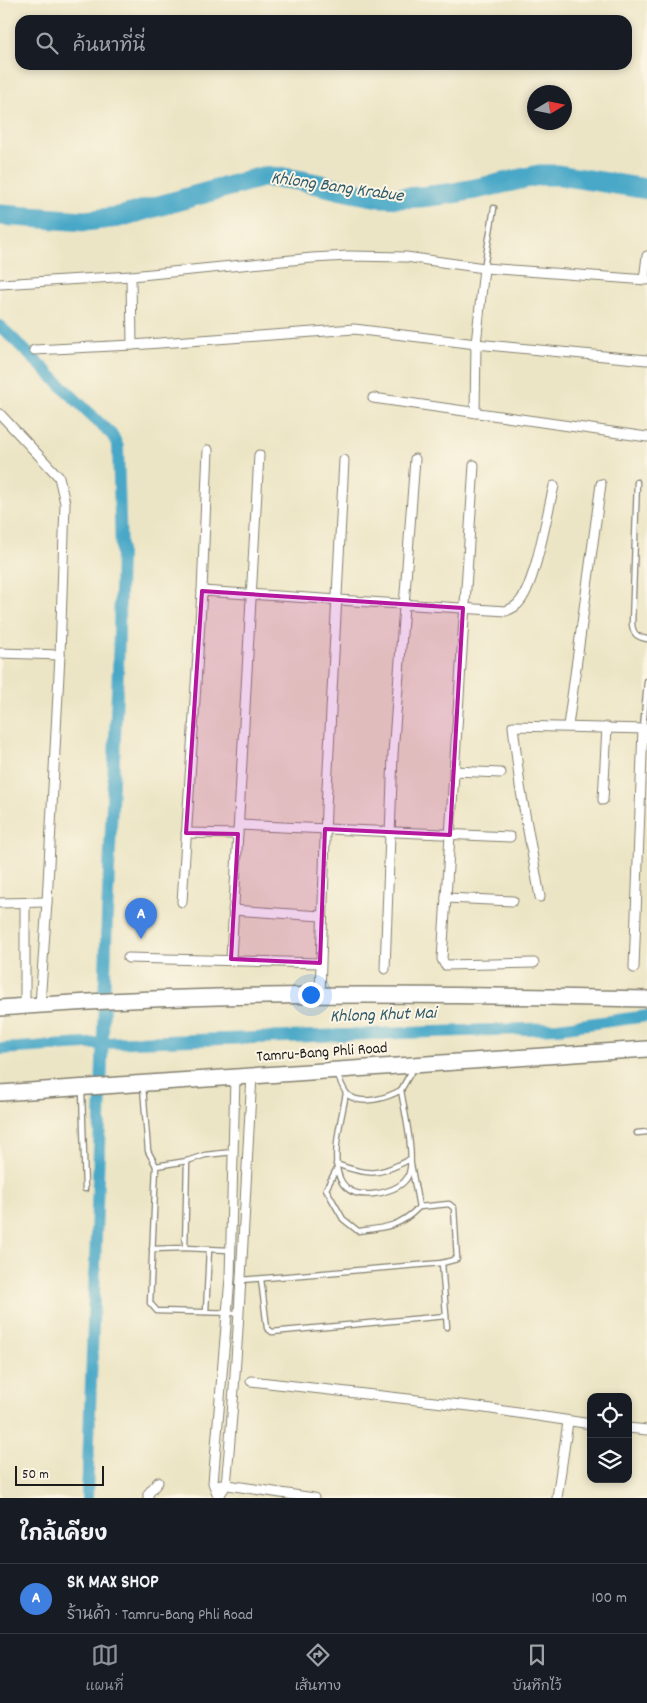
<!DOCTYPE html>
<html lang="th">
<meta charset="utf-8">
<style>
body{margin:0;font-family:Dekko,"Playpen Sans Thai",sans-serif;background:#242831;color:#f1f3f6}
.controls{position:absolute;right:15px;bottom:15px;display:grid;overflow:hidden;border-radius:10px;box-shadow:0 2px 8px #0003}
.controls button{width:45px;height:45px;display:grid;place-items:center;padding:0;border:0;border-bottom:1px solid #363941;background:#171b24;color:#f1f3f6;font:25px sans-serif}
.compass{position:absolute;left:527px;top:85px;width:45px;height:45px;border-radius:50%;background:#171b24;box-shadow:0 2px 8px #0003;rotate:80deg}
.scale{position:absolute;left:15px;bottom:12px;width:89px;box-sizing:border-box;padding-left:5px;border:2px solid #1c1c1c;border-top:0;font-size:14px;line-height:18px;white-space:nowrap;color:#1c1c1c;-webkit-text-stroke:4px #fcf5e5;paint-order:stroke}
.you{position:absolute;left:310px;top:994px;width:18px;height:18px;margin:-12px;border:4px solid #fff;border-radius:50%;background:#1a73e8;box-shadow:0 0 0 8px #1a73e833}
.badge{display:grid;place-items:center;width:32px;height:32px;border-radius:50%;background:#8c9099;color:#fff;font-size:16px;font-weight:700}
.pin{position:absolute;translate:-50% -41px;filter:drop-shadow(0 1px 2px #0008)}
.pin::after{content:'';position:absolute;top:26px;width:18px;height:15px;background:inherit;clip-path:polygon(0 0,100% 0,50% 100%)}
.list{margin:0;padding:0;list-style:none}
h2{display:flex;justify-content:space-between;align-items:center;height:65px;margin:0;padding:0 20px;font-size:21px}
h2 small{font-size:16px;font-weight:400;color:#9ea1a6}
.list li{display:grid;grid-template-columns:32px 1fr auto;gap:15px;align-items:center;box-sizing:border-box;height:70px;padding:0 20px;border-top:1px solid #363941}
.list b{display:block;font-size:19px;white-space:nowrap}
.list p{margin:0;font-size:16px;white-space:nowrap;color:#9ea1a6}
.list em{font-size:16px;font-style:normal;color:#9ea1a6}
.icon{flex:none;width:28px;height:28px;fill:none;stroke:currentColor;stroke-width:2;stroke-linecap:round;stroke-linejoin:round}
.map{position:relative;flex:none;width:647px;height:1498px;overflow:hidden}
.search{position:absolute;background:#171b24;box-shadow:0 2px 8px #0003;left:15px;right:15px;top:15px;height:55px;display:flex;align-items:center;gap:12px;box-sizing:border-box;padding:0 18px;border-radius:15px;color:#9ea1a6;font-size:19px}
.sheet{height:135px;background:#171b24}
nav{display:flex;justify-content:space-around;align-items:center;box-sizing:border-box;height:70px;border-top:1px solid #363941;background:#171b24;font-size:14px;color:#9ea1a6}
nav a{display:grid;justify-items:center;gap:2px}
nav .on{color:#8c9099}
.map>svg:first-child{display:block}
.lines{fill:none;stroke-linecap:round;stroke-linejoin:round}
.canal{stroke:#48a8c7;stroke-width:12}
.river{stroke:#48a8c7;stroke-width:21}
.service-casing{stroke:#848070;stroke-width:7}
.minor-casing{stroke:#848070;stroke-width:11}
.primary-casing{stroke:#848070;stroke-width:18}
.service{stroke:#fff;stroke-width:4.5}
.minor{stroke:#fff;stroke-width:9}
.primary{stroke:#fff;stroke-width:15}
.marked{fill:#b5179e;fill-opacity:0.2;stroke:#b5179e;stroke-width:4;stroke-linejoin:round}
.labels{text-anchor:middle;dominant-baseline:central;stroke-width:4;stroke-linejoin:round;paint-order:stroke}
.street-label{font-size:16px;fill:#1c1c1c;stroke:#fcf5e5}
.water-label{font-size:18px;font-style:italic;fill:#305b69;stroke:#fcf5e5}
</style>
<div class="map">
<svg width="647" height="1498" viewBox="0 0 647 1498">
<rect width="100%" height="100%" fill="#fcf5e5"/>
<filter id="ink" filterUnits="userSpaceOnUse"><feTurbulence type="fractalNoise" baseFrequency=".02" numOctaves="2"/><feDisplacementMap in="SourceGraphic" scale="10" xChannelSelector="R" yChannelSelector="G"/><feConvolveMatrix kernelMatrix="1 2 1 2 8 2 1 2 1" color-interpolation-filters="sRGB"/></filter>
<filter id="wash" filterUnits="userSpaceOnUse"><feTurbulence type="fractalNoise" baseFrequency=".0096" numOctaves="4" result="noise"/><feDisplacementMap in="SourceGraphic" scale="20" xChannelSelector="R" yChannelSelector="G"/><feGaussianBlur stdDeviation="1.12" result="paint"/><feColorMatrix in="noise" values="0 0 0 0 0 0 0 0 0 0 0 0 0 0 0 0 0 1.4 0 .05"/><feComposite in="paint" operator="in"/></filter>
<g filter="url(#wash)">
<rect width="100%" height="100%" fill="#ece5c5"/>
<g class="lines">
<g class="canal">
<polyline points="0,326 113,436 118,447 121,553 118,670 107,916 87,1498"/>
<polyline points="0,1049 103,1043 558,1028 647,1016"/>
</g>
<path class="river" d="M0 215 85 221 119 217 262 177C303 176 341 193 382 197 435 201 487 186 539 175H558L647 189"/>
</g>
</g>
<g filter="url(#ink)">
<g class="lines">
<g class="service-casing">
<g id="service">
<polyline points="484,268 494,208"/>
<path d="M637 482 632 624C633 634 637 637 647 639"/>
<polyline points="643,729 647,681"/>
<path d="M337 1074C340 1080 343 1090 348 1095 362 1106 387 1098 401 1090L414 1067"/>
<polyline points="143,1087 148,1151 156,1166 187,1161 185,1248 229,1250"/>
<polyline points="82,1091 85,1189"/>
<path d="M346 1093C341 1125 316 1200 373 1194 384 1193 401 1188 407 1178 417 1161 404 1110 401 1090"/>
<polyline points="637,1133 647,1132"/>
<polyline points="187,1161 205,1155 233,1152"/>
<polyline points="156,1166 150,1303 157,1311 239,1313"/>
<path d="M336 1170 326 1189 343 1219 358 1231C384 1228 400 1227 419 1207"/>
<polyline points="152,1249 185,1248"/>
<polyline points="442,1263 447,1327"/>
<polyline points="261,1279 267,1328 272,1332 446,1316"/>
<path d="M241 1280 442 1263 457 1259 454 1208 449 1204 419 1207 410 1159C379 1176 369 1176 336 1164"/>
<polyline points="206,1312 209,1249"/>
</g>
</g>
<g class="minor-casing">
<g id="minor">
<polyline points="131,276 132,345"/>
<polyline points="644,280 647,256"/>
<polyline points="0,284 131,276 312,258 349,256 406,257 484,268 647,280"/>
<polyline points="34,350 132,345 354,329 476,344 647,360"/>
<polyline points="373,398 647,437"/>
<polyline points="475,413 476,344 484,268"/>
<polyline points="0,414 59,477 65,503 60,655 47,902 40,1005"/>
<polyline points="474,465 442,959 445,965 534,963"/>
<path d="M202 591 506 611C513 608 517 606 521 600 536 580 547 513 554 486"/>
<polyline points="0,653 60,655"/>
<polyline points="568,726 601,484"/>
<polyline points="454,771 501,773"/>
<polyline points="603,800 607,727"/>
<polyline points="239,825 510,837"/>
<polyline points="186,833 238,834"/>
<polyline points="540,897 520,786 513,726 647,729"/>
<polyline points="446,898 513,901"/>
<polyline points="182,902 202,591 208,450"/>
<polyline points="0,903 47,902"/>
<polyline points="233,910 321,916"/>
<polyline points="128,958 320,963"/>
<polyline points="231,959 259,455"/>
<polyline points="634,968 643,729"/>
<polyline points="385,969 393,754 415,459"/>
<polyline points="320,994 326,808 344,460"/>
<polyline points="25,1006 25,903"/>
<polyline points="251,1381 478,1407 591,1424"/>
<polyline points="628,1428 647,1430"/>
<polyline points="221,1484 314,1498"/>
<path d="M219 1496 226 1485C239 1349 244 1212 252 1076"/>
<polyline points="148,1498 148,1494 158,1482"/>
<polyline points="219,1498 213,1483 230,1278 235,1076"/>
<polyline points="557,1498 568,1422"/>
</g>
</g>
<g class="primary-casing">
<g id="primary">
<path d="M0 1008C215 991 431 994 647 999"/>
<polyline points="0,1093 647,1049"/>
</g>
</g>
<use href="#service" class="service"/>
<use href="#minor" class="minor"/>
<use href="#primary" class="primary"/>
</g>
</g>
<path class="marked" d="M202 591 463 608 450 835 325 829 320 963 231 959 238 834 186 833Z"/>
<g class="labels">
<g class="street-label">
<text transform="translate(322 1053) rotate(-4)">Tamru-Bang Phli Road</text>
</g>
<g class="water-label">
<text transform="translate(337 188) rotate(8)">Khlong Bang Krabue</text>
<text transform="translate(383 1016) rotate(-2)">Khlong Khut Mai</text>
</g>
</g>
</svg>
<div class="controls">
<button><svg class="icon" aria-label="locate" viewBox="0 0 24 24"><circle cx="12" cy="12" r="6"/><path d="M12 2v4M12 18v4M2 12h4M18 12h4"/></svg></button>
<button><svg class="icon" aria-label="layers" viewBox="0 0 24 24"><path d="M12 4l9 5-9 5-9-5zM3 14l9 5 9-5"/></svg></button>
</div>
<svg class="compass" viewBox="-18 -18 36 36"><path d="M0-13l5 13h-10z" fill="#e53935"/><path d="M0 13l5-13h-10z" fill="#9ea1a6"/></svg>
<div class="scale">50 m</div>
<div class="you"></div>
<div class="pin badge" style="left:141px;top:939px;background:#3f7fe0">A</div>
<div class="search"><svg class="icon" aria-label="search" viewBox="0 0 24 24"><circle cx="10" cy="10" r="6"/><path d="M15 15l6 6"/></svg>ค้นหาที่นี่</div>
</div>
<section class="sheet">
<h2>ใกล้เคียง<small></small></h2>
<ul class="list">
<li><span class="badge" style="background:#3f7fe0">A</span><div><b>SK MAX SHOP</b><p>ร้านค้า · Tamru-Bang Phli Road</p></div><em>100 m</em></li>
</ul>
</section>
<nav>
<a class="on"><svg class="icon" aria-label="map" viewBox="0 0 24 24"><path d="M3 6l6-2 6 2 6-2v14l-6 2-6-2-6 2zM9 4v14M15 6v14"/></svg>แผนที่</a>
<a><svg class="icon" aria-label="directions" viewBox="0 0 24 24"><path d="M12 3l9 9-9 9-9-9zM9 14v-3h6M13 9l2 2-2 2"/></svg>เส้นทาง</a>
<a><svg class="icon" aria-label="saved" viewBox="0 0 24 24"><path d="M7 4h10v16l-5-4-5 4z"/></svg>บันทึกไว้</a>
</nav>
